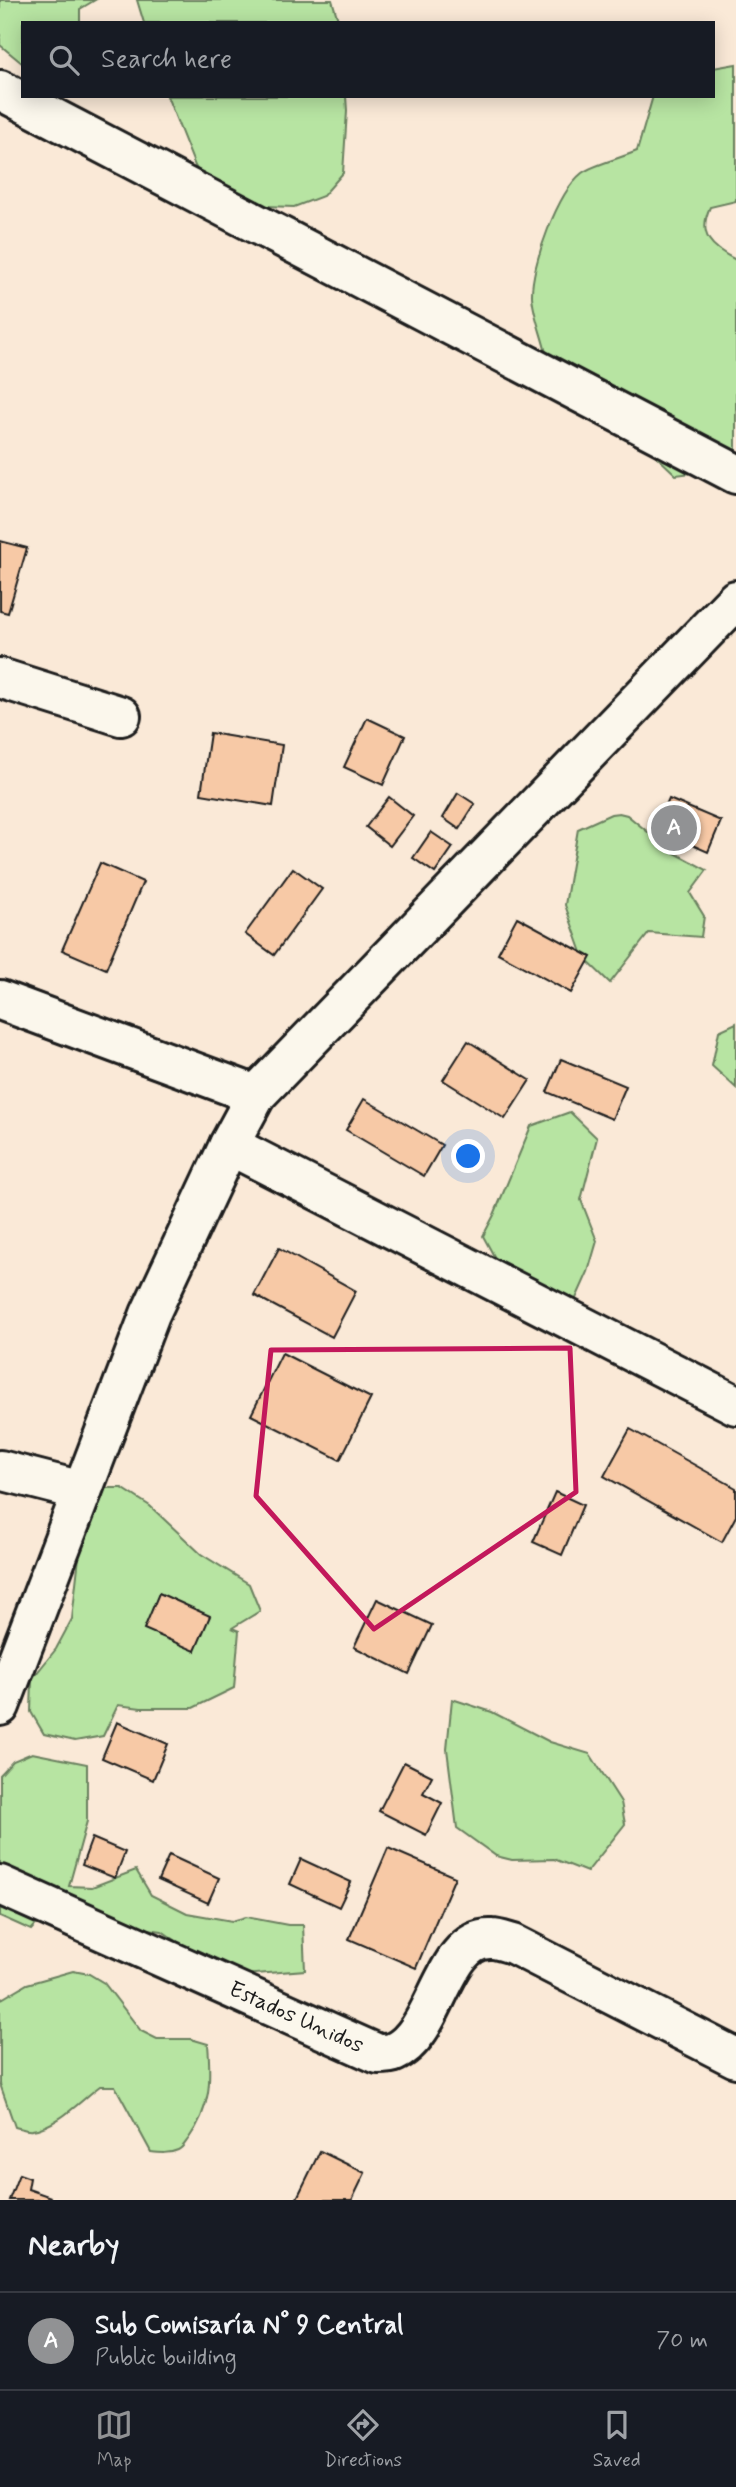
<!DOCTYPE html>
<meta charset="utf-8">
<style>
body{margin:0;font-family:Mynerve,sans-serif;background:#242831;color:#f1f3f6}
.you{position:absolute;left:469px;top:1157px;width:24px;height:24px;margin:-18px;border:5px solid #fff;border-radius:50%;background:#1a73e8;box-shadow:0 0 0 10px #1a73e833}
.badge{display:grid;place-items:center;width:46px;height:46px;border-radius:50%;background:#919294;color:#fff;font-size:23px;font-weight:700}
.pin{position:absolute;translate:-50% -50%;border:4px solid #fff;box-shadow:0 2px 7px #0006}
.list{margin:0;padding:0;list-style:none}
h2{display:flex;justify-content:space-between;align-items:center;height:91px;margin:0;padding:0 28px;font-size:30px}
h2 small{font-size:23px;font-weight:400;color:#9ea1a6}
.list li{display:grid;grid-template-columns:46px 1fr auto;gap:21px;align-items:center;box-sizing:border-box;height:98px;padding:0 28px;border-top:2px solid #363941}
.list b{display:block;font-size:26px;white-space:nowrap}
.list p{margin:0;font-size:23px;white-space:nowrap;color:#9ea1a6}
.list em{font-size:23px;font-style:normal;color:#9ea1a6}
.icon{flex:none;width:38px;height:38px;fill:none;stroke:currentColor;stroke-width:2;stroke-linecap:round;stroke-linejoin:round}
.map{position:relative;flex:none;width:736px;height:2200px;overflow:hidden}
.search{position:absolute;background:#171b24;box-shadow:0 4px 18px #0003;left:21px;right:21px;top:21px;height:77px;display:flex;align-items:center;gap:18px;box-sizing:border-box;padding:0 24px;border-radius:0px;color:#9ea1a6;font-size:26px}
.sheet{height:189px;background:#171b24}
nav{display:flex;justify-content:space-around;align-items:center;box-sizing:border-box;height:98px;border-top:2px solid #363941;background:#171b24;font-size:19px;color:#9ea1a6}
nav a{display:grid;justify-items:center;gap:4px}
nav .on{color:#919294}
.map>svg:first-child{display:block}
.green{fill:#b7e4a2;stroke:#6a805f;stroke-width:2}
.building{fill:#f7c9a6;stroke:#1c1c1c;stroke-width:2}
.lines{fill:none;stroke-linecap:round;stroke-linejoin:round}
.minor-casing{stroke:#1c1c1c;stroke-width:44}
.minor{stroke:#fbf7ec;stroke-width:38}
.marked{fill:none;stroke:#c2185b;stroke-width:5;stroke-linejoin:round}
.labels{text-anchor:middle;dominant-baseline:central;stroke-width:6;stroke-linejoin:round;paint-order:stroke}
.street-label{font-size:23px;fill:#1c1c1c;stroke:#fbf7ec}
</style>
<div class="map">
<svg width="736" height="2200" viewBox="0 0 736 2200">
<rect width="100%" height="100%" fill="#fae9d7"/>
<filter id="ink" filterUnits="userSpaceOnUse"><feTurbulence type="fractalNoise" baseFrequency=".0143" numOctaves="2"/><feDisplacementMap in="SourceGraphic" scale="14" xChannelSelector="R" yChannelSelector="G"/><feConvolveMatrix kernelMatrix="1 2 1 2 8 2 1 2 1" color-interpolation-filters="sRGB"/></filter>
<g filter="url(#ink)">
<g class="green">
<polygon points="0,0 95,0 80,9 80,23 23,23 23,64 0,45"/>
<polygon points="137,0 332,0 339,23 144,23"/>
<path d="M736 64V201L710 207C697 235 712 248 736 260V457L708 471 676 475 654 454 618 403 546 353C542 335 533 314 532 296 531 265 558 192 582 173 592 165 624 157 637 151L653 96H713V68Z"/>
<polygon points="167,96 346,96 347,111 343,173 323,196 294,207 264,206 211,192 195,166"/>
<polygon points="619,813 627,815 671,851 707,870 690,893 704,916 701,937 649,933 610,983 584,958 565,905 578,829 611,814"/>
<polygon points="736,1023 736,1088 712,1066 719,1031"/>
<polygon points="570,1112 597,1138 581,1200 597,1241 588,1272 574,1303 508,1282 483,1236 494,1215 531,1126"/>
<polygon points="93,1488 122,1488 150,1506 201,1554 249,1584 260,1611 232,1628 239,1631 234,1688 193,1708 141,1708 118,1705 103,1736 75,1741 44,1734 31,1712 32,1679 56,1649 72,1619 80,1548"/>
<polygon points="452,1699 492,1712 550,1742 590,1754 621,1802 625,1824 587,1872 554,1859 512,1860 496,1856 457,1828 447,1749"/>
<polygon points="32,1753 87,1764 87,1821 69,1886 92,1887 136,1870 151,1895 187,1913 232,1921 246,1917 288,1925 303,1925 305,1970 243,1975 205,1961 162,1931 98,1922 57,1902 31,1930 0,1916 0,1775 13,1761"/>
<path d="M73 1971 89 1974 104 1983 141 2031 157 2039H191L208 2044C211 2081 211 2107 189 2138 185 2143 183 2148 178 2150 169 2154 160 2153 151 2152L115 2086H100C81 2100 57 2127 32 2130 27 2131 20 2128 15 2127L0 2084V2000L27 1984Z"/>
</g>
<g class="building">
<polygon points="0,541 27,548 8,613 0,611"/>
<polygon points="367,718 405,736 383,785 344,767"/>
<polygon points="210,733 282,745 273,806 201,794"/>
<polygon points="458,793 475,804 459,829 443,818"/>
<polygon points="389,797 413,816 390,846 366,827"/>
<polygon points="669,799 721,821 708,852 656,829"/>
<polygon points="431,832 453,847 435,873 413,858"/>
<polygon points="100,863 143,882 106,969 62,950"/>
<polygon points="293,868 322,889 274,955 245,934"/>
<polygon points="517,917 591,957 571,993 498,953"/>
<polygon points="468,1041 530,1080 505,1119 443,1080"/>
<polygon points="561,1059 626,1086 612,1119 547,1092"/>
<polygon points="364,1099 442,1145 424,1176 346,1130"/>
<polygon points="279,1248 356,1291 332,1337 254,1295"/>
<polygon points="282,1353 371,1398 340,1460 251,1415"/>
<polygon points="630,1429 736,1488 736,1516 722,1542 604,1476"/>
<polygon points="555,1492 583,1505 562,1555 533,1542"/>
<polygon points="159,1593 210,1616 195,1651 144,1629"/>
<polygon points="377,1599 432,1625 409,1674 354,1647"/>
<polygon points="117,1722 168,1744 153,1780 102,1758"/>
<polygon points="404,1762 432,1776 423,1793 442,1803 426,1835 379,1811"/>
<polygon points="92,1838 125,1852 115,1878 82,1865"/>
<polygon points="388,1848 455,1877 416,1968 349,1939"/>
<polygon points="169,1855 219,1878 208,1903 158,1880"/>
<polygon points="301,1859 351,1882 339,1907 290,1884"/>
<polygon points="320,2151 365,2173 352,2200 296,2200"/>
<polygon points="19,2174 30,2178 28,2189 51,2197 50,2200 9,2200"/>
</g>
<g class="lines">
<g class="minor-casing">
<g id="minor">
<polyline points="0,90 736,474"/>
<polyline points="0,678 121,716"/>
<polyline points="0,1000 256,1095"/>
<polyline points="229,1145 736,1405"/>
<polyline points="0,1470 82,1491"/>
<polyline points="0,1706 150,1314 229,1145 256,1095 736,600"/>
<path d="M0 1885 378 2054C383 2054 390 2054 394 2052 438 2033 442 1936 492 1939 498 1939 506 1942 513 1944L736 2058"/>
</g>
</g>
<use href="#minor" class="minor"/>
</g>
</g>
<path class="marked" d="M570 1348 576 1492 374 1629 256 1496 271 1350Z"/>
<g class="labels">
<g class="street-label">
<text transform="translate(296 2018) rotate(24)">Estados Unidos</text>
</g>
</g>
</svg>
<div class="you"></div>
<div class="pin badge" style="left:674px;top:828px">A</div>
<div class="search"><svg class="icon" aria-label="search" viewBox="0 0 24 24"><circle cx="10" cy="10" r="6"/><path d="M15 15l6 6"/></svg>Search here</div>
</div>
<section class="sheet">
<h2>Nearby<small></small></h2>
<ul class="list">
<li><span class="badge">A</span><div><b>Sub Comisaría N° 9 Central</b><p>Public building</p></div><em>70 m</em></li>
</ul>
</section>
<nav>
<a class="on"><svg class="icon" aria-label="map" viewBox="0 0 24 24"><path d="M3 6l6-2 6 2 6-2v14l-6 2-6-2-6 2zM9 4v14M15 6v14"/></svg>Map</a>
<a><svg class="icon" aria-label="directions" viewBox="0 0 24 24"><path d="M12 3l9 9-9 9-9-9zM9 14v-3h6M13 9l2 2-2 2"/></svg>Directions</a>
<a><svg class="icon" aria-label="saved" viewBox="0 0 24 24"><path d="M7 4h10v16l-5-4-5 4z"/></svg>Saved</a>
</nav>
